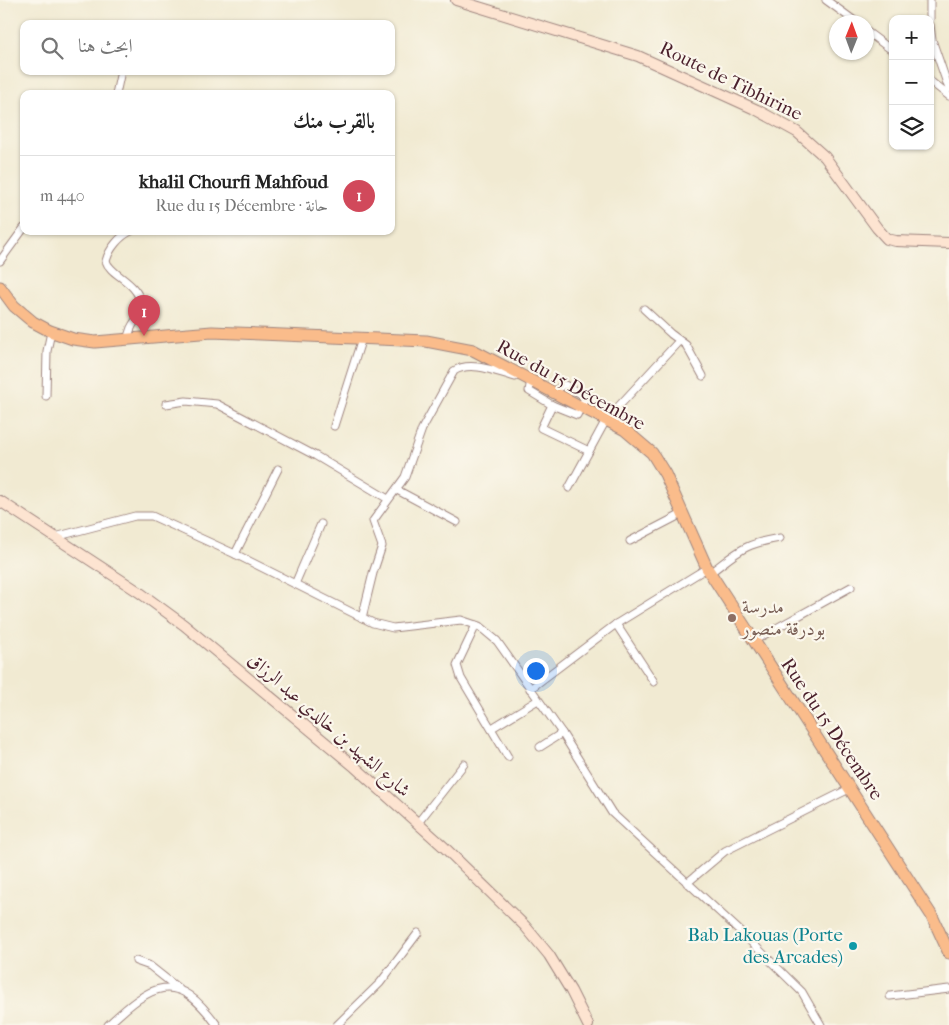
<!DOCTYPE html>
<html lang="ar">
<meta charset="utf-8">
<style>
body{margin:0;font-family:"IM FELL French Canon",Amiri,serif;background:#f2f2f2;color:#222;direction:rtl}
.controls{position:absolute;right:15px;top:15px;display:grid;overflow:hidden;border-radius:10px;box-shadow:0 1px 4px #0004}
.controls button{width:45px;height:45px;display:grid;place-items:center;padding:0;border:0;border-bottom:1px solid #e0e0e0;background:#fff;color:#222;font:25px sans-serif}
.compass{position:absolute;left:829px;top:15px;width:45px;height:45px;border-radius:50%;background:#fff;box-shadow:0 1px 4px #0004;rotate:1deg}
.you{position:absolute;left:535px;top:670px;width:18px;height:18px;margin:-12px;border:4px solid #fff;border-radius:50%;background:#1a73e8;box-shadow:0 0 0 8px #1a73e833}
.badge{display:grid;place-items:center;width:32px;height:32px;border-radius:50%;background:#d1495b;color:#fff;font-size:16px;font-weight:700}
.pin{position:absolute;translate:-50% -41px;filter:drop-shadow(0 1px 2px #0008)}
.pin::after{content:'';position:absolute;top:26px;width:18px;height:15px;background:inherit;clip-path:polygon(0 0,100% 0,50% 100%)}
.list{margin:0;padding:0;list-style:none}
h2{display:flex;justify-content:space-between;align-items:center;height:65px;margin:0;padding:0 20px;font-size:21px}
h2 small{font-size:16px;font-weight:400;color:#767676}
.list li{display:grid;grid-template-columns:32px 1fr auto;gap:15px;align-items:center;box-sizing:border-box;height:80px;padding:0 20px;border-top:1px solid #e0e0e0}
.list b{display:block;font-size:19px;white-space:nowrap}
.list p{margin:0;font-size:16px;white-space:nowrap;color:#767676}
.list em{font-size:16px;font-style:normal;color:#767676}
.icon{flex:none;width:28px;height:28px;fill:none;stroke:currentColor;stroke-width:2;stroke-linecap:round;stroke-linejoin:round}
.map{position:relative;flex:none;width:949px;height:1025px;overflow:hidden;direction:ltr}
.search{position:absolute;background:#fff;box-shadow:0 1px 4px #0004;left:20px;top:20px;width:375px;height:55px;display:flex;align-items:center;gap:12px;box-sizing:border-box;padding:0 18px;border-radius:10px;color:#767676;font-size:19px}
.panel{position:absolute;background:#fff;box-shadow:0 1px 4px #0004;left:20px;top:90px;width:375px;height:145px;border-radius:10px;direction:rtl}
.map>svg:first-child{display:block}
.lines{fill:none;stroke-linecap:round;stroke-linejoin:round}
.street-casing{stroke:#9e847e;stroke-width:9}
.secondary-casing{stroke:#9e847e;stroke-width:12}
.primary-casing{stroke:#9e847e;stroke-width:13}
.street{stroke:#fff;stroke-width:7}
.secondary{stroke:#fde4d1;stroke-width:10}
.primary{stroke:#fabc8b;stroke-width:11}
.education-dot{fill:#8d6e63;stroke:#fbf7ec;stroke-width:2}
.culture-dot{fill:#0f9aa8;stroke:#fbf7ec;stroke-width:2}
.labels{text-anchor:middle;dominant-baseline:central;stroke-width:4.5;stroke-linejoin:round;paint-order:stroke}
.street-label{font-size:19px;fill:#4a1f2b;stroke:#fbf7ec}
.education-label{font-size:19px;fill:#785e54;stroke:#fbf7ec;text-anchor:start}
.culture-label{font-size:19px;fill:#0d838f;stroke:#fbf7ec;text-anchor:end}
</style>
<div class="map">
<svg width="949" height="1025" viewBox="0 0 949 1025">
<rect width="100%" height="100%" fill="#fbf7ec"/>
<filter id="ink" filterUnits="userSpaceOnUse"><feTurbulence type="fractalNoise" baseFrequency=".02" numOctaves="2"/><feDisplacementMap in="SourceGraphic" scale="10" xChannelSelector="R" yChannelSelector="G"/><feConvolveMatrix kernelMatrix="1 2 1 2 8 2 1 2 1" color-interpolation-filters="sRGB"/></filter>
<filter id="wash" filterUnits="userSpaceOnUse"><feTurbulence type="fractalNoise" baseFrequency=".0096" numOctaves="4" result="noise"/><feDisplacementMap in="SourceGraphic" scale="20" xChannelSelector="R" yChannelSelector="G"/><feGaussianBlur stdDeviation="1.12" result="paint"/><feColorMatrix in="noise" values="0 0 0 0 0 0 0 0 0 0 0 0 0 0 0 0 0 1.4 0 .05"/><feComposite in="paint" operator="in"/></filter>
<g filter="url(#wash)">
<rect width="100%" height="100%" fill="#f1ead2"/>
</g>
<g filter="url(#ink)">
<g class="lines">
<g class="street-casing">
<g id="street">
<polyline points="826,0 856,22"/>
<polyline points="930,19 930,0"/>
<polyline points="930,25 932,40 949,89"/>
<polyline points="866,31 893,51"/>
<polyline points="930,81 949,96"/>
<polyline points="116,94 121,71"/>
<polyline points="0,261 24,228"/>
<polyline points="644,309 671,334 686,345 703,376"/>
<path d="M128 340C129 321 143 318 141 304 138 282 110 275 106 261 109 249 120 236 131 231"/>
<polyline points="528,380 531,380 529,391 552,405 577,415 586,396"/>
<polyline points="555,393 562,385 565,385 613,412"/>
<polyline points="46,396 47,351 51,332"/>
<polyline points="166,404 186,401 217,404 316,456 388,499"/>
<polyline points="552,405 541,428 589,451"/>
<polyline points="334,426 362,338"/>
<polyline points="569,488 606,420 679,341"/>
<polyline points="397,490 457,522"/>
<polyline points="55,537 135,516 152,516 235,554 373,623 393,628 461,620 479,626 497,641 562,733 612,813 740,931 802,992 821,1025"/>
<polyline points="630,541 682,514"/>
<polyline points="235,554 278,469"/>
<path d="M710 573C739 551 743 544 780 538"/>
<polyline points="295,584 321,524"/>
<path d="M362 618 373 573 382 546 373 521 405 477 422 429 454 371C471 360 497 372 515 377"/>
<polyline points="616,624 654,682"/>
<polyline points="476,625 457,665 461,678 508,757"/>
<polyline points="753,641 851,587"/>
<polyline points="530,689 616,624 707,568"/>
<polyline points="492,728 538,700"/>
<polyline points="540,747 562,733"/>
<polyline points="417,824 464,764"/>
<polyline points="687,883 725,851 851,788"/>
<polyline points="136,961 150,966 179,989"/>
<polyline points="890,996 949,989"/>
<path d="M108 1025C152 984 176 968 217 1025"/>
<polyline points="337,1025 380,983 418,933"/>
</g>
</g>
<g class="secondary-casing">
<g id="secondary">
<polyline points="456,0 638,56 757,110 797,132 825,157 877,228 887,239 896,241 949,243"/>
<polyline points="0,501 139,592 184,625 355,767 444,847 525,926 549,955 571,991 588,1025"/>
</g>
</g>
<g class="primary-casing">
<polyline id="primary" points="0,287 14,306 33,322 50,331 73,339 95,342 212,332 426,341 473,350 625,430 652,453 665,474 707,568 932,916 949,953"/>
</g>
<use href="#street" class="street"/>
<use href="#secondary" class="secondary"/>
<use href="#primary" class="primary"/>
</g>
</g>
<circle class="education-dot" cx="732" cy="618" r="5"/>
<circle class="culture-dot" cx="853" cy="946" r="5"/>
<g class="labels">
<g class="street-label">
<text transform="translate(731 81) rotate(26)">Route de Tibhirine</text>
<text transform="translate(571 385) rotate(29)">Rue du 15 Décembre</text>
<text transform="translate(329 725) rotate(41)">شارع الشهيد بن خالدي عبد الرزاق</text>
<text transform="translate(832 729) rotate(56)">Rue du 15 Décembre</text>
</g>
<g class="education-label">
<text x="742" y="607">مدرسة<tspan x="742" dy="22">بودرقة منصور</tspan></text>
</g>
<g class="culture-label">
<text x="843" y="935">Bab Lakouas (Porte<tspan x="843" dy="22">des Arcades)</tspan></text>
</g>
</g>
</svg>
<div class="controls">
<button>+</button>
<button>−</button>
<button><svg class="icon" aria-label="layers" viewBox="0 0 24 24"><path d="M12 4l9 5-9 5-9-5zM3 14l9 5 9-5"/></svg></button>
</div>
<svg class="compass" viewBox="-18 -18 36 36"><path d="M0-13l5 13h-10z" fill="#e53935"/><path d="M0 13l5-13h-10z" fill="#767676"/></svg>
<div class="you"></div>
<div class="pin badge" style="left:144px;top:336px">1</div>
<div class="search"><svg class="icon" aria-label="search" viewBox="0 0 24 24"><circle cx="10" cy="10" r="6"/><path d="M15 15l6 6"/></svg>ابحث هنا</div>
<section class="panel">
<h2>بالقرب منك<small></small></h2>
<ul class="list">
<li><span class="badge">1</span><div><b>khalil Chourfi Mahfoud</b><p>حانة · Rue du 15 Décembre</p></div><em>440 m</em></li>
</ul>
</section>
</div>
